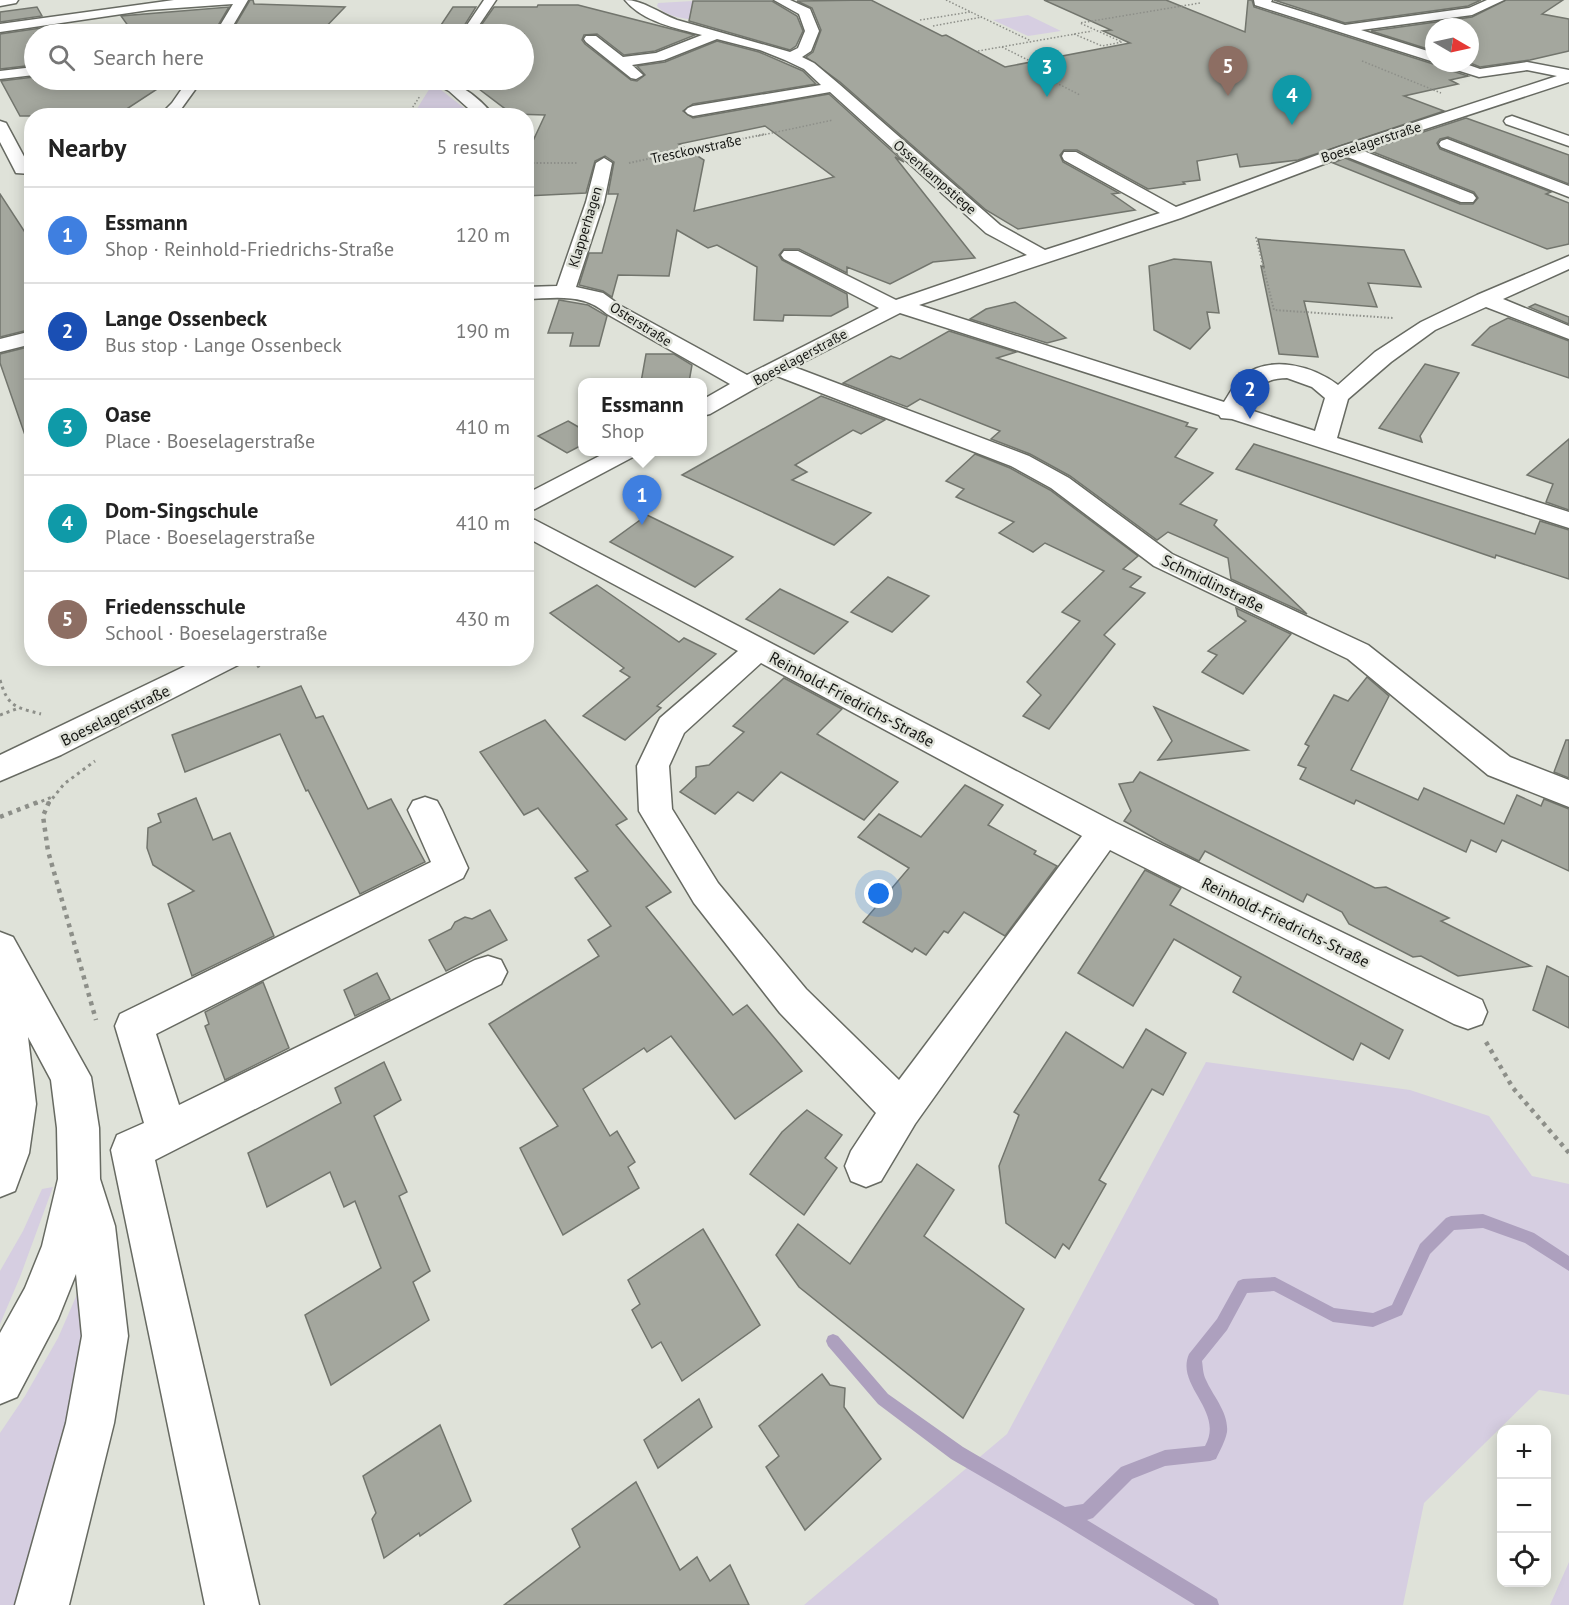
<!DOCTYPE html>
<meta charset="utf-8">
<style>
body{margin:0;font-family:"PT Sans",sans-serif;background:#f2f2f2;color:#222}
.controls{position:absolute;right:18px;bottom:18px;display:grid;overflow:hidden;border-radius:12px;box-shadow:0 3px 15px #0003}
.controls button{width:54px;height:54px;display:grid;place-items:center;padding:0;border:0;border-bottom:2px solid #e0e0e0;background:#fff;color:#222;font:30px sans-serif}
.compass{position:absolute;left:1425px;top:18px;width:54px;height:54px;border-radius:50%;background:#fff;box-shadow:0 3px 15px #0003;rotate:99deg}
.you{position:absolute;left:879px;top:894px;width:21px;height:21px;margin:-15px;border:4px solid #fff;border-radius:50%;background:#1a73e8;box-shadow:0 0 0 9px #1a73e833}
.badge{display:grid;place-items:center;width:39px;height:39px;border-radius:50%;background:#111827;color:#fff;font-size:20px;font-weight:700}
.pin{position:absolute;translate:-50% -50px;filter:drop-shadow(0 2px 3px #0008)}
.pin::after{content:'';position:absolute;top:32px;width:21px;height:18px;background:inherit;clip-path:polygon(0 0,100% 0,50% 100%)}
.popup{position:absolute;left:578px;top:378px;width:129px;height:78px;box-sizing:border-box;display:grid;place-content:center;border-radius:12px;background:#fff;filter:drop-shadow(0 2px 4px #0005);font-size:20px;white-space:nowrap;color:#767676}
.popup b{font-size:22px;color:#222}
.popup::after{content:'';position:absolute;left:50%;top:100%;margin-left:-12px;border:12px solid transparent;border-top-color:#fff}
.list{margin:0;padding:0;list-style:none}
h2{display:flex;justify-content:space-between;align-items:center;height:78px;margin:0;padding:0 24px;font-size:26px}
h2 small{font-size:20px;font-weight:400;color:#767676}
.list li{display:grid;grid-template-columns:39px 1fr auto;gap:18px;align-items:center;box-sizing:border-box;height:96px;padding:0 24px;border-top:2px solid #e0e0e0}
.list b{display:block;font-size:22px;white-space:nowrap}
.list p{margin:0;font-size:20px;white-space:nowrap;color:#767676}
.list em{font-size:20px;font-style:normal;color:#767676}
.icon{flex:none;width:33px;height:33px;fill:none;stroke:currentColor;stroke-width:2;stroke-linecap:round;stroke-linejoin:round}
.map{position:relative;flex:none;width:1569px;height:1605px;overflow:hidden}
.search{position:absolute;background:#fff;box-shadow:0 3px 15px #0003;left:24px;top:24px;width:510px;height:66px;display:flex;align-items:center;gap:15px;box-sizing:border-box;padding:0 21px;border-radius:33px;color:#767676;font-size:22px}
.panel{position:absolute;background:#fff;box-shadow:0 3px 15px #0003;left:24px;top:108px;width:510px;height:558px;border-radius:24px}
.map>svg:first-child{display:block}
.green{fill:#d6cee1}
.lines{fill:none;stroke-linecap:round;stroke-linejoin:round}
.stream{fill:#ada0be;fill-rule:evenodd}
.building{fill:#a4a79e;stroke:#72756d;stroke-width:1.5;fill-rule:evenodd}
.minor-casing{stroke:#676a62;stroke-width:3}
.major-casing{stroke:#676a62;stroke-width:3}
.path-far3{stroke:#8d8f89;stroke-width:1.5;stroke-dasharray:1.5 2;stroke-linecap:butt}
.path-far2{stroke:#8d8f89;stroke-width:2;stroke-dasharray:1.5 2;stroke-linecap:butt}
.path-far1{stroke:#8d8f89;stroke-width:3;stroke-dasharray:3 4;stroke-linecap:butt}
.path{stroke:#8d8f89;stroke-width:4.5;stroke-dasharray:4 5;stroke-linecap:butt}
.minor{fill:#fff;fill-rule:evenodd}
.major{fill:#fff;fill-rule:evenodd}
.labels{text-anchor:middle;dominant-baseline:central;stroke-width:5;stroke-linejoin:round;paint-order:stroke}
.far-street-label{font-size:14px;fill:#141512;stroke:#dfe2d9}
.street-label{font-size:16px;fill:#141512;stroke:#dfe2d9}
</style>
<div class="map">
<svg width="1569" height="1605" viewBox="0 0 1569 1605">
<rect width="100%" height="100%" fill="#dfe2d9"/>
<g class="green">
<path d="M693 1V4L702 20C688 20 666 17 657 6L658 3Z"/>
<polygon points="1028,15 1061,31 1028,36 993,20"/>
<polygon points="436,86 473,115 413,115 430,88"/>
<polygon points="1206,1062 1410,1090 1489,1116 1532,1176 1569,1184 1569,1395 1539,1390 1424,1503 1403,1605 804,1605 1007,1434"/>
<polygon points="53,1187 20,1277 0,1324 0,1271 23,1231 42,1189"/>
<path d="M78 1292C87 1338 75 1387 65 1433 51 1491 33 1548 16 1605H0V1433L25 1396 58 1338Z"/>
<polygon points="1569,1562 1569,1605 1550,1605"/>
</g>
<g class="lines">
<path class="stream" d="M1483 1214 1534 1233 1569 1256V1271L1525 1243 1483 1228 1454 1230 1430 1254 1402 1315 1373 1327 1333 1322 1274 1291 1247 1293 1227 1330 1202 1361C1203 1368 1203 1374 1206 1380 1213 1396 1229 1413 1227 1432 1225 1442 1220 1450 1216 1459L1210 1461 1165 1466 1132 1479 1093 1518 1087 1520 1217 1599 1219 1605H1195L1058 1521 951 1459 878 1404 828 1346 826 1341 828 1336 833 1334 838 1336 888 1394 963 1447 1065 1507 1083 1504 1121 1467 1165 1450 1205 1446C1225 1411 1175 1386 1189 1354L1217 1319 1238 1281 1243 1279 1275 1277 1334 1308 1373 1313 1392 1305 1420 1244 1446 1218 1451 1216Z"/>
</g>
<g class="building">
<polygon points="250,0 253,0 254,4 345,7 319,34 230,34"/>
<polygon points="871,0 942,36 946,35 1005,67 1130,43 1103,31 1111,30 1044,0 1166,0 1245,32 1248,0 1252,0 1254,7 1433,64 1440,63 1443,68 1468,76 1450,80 1458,84 1404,96 1444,111 1298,160 1240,167 1237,154 1197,161 1200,180 1183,182 1185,184 1148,189 1077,150 1064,150 1060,155 1063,162 1119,193 1112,194 1135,210 1018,229 986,210 840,82 806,57 813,52 821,30 812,8 797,1"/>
<polygon points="1274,0 1481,0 1468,6 1345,23"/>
<polygon points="1506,0 1563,0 1542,14 1569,19 1569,51 1530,60 1480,67 1470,63 1470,27 1434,27 1434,51 1371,31 1472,17"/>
<polygon points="693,1 772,1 797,16 803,31 796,46 790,50 689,21"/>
<path d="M538 5H578L695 35 655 51 624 55 597 34 584 35 582 40 585 44 631 80 637 81 645 75 637 66 665 62 717 41 759 52 803 71 816 84 693 104 683 111 693 118 829 94 904 162 895 157 975 258 933 262 890 284 847 267V273L799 249H784L779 255 782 260 847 294 848 307 831 316 784 315 783 321 754 320 757 267 717 245 708 248 677 230 669 276 618 275 612 297 603 291 579 285 589 253H602L618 194H608L614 162 605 156 595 161 586 193 526 196V156L545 115 512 114 479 89 482 82H467L469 80H524V34H475L494 7H537ZM765 126 834 177 694 211 704 160 679 144Z"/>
<polygon points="37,7 42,16 0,22 0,12"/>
<polygon points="229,7 213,34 134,34 121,16"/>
<polygon points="453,7 476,7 459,34 435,34"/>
<polygon points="48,27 52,34 34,34 34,65 0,69 0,34"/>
<polygon points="34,77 34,80 171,80 116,116 20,116 1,81"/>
<polygon points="1466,118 1569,155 1569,184 1448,137 1440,139 1437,143 1440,149 1551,192 1546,194 1569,203 1569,244 1547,249 1333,163 1345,158 1460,204 1473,204 1478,198 1474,192 1368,150"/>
<polygon points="0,194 32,243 32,329 0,337"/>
<polygon points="1258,239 1404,250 1421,287 1368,283 1377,307 1304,301 1318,357 1279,354 1261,266 1264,267"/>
<polygon points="1174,259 1211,262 1219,313 1207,312 1210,328 1190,349 1154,330 1149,266"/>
<polygon points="559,300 588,305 607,316 599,346 570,346 573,333 548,333"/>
<polygon points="1015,302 1066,338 1047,343 970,319 986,309"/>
<polygon points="1535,304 1569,317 1569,324 1529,307"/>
<polygon points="1508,318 1569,341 1569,378 1472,345 1490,327"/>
<polygon points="949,331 1016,352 997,358 1188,423 1186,426 1197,429 1175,457 1213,473 1180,504 1217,520 1214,525 1307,614 1231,579 1228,558 1168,532 1157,540 1070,476 1030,454 991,439 1000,431 920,399 907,407 843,383 891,356 900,359"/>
<polygon points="32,346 32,440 27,441 0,363 0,354"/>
<polygon points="646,354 674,354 692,365 689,382 641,382"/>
<polygon points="1425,364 1459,373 1420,436 1422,442 1379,428"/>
<polygon points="821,396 885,420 861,434 853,430 795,465 807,472 792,480 871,513 834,545 682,475"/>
<polygon points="568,421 582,429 582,445 567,453 538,436"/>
<polygon points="1569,439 1569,510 1546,502 1553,484 1527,475"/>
<polygon points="1254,444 1535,534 1540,521 1569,530 1569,579 1496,555 1495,558 1236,469"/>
<polygon points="975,454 1010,468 1050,490 1138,556 1123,569 1141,577 1130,587 1145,593 1104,635 1115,644 1049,729 1023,716 1041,695 1027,682 1080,621 1062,612 1104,571 1045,543 1033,552 999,533 1014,522 956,497 964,489 946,481"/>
<polygon points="647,515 733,557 695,587 610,542"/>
<polygon points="888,577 929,596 892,632 851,612"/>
<polygon points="597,585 679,642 684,638 716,654 657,706 661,708 625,740 583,716 630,677 620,671 624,668 550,613"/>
<polygon points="780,589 848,622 814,654 746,619"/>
<polygon points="1236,608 1291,634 1243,694 1202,672 1217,655 1208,651 1246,621 1238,616"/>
<polygon points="1367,677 1389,696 1351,770 1418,800 1424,788 1504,824 1517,795 1541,806 1544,799 1569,809 1569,871 1502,840 1496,852 1471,840 1466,852 1356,800 1354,804 1300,779 1306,768 1298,765 1309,746 1305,744 1334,695 1348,701"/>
<polygon points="784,678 842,709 817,734 898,782 864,820 781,772 753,801 738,792 715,814 680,792 696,777 696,767 709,765 744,732 733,726"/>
<polygon points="301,686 316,718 323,716 368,809 391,799 425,862 360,894 308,790 306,791 280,734 185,772 172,735"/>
<polygon points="1154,707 1248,750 1158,760 1172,741"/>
<polygon points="545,720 627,819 616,825 671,892 646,907 733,1015 747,1005 802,1071 735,1119 671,1036 647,1052 644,1048 583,1089 610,1136 617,1131 635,1162 628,1167 639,1188 563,1235 520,1148 558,1126 489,1024 599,956 588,940 611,926 575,878 588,871 538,808 524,815 480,752"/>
<polygon points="1566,740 1569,740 1569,778 1554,772"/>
<polygon points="1140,772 1375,888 1386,887 1449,918 1441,921 1531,966 1458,976 1421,956 1413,957 1349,924 1342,912 1307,894 1303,902 1205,851 1199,861 1163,843 1124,821 1131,811 1119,784 1133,782"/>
<polygon points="965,785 1003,805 988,825 1036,851 1034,854 1057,866 1005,936 964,912 948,933 944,931 926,955 915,948 912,952 863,922 909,868 858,837 879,814 921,837"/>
<polygon points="196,798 213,840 230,833 274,936 192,976 168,904 194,891 153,865 147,848 148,828 161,822 158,814"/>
<polygon points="1145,870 1181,888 1170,905 1403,1030 1389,1059 1361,1043 1353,1060 1233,992 1241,977 1174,939 1133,1006 1078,973"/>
<polygon points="490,910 507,940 446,971 429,940 451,929 455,922 465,917 472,919"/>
<polygon points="1547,966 1569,977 1569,1028 1533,1010"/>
<polygon points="377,973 390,999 355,1016 344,990"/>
<polygon points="263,982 289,1048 225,1080 205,1026 209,1024 205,1012"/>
<polygon points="1146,1029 1186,1053 1163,1095 1152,1089 1099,1180 1106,1184 1069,1249 1063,1244 1055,1258 1006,1223 999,1166 1019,1115 1014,1112 1066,1032 1123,1068"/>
<polygon points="384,1062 401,1100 374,1116 407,1192 399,1196 430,1271 413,1282 429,1320 331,1385 305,1315 381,1268 355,1201 344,1207 330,1172 267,1207 248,1153 341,1103 335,1088"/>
<polygon points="807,1110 842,1135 825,1158 837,1168 804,1215 750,1174 782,1132"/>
<polygon points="917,1164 954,1190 924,1236 1024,1309 963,1418 799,1287 776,1255 798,1224 850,1264"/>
<polygon points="703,1229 760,1325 682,1381 661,1342 652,1348 632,1310 640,1304 628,1280"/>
<polygon points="822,1374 830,1385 845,1388 844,1407 881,1459 805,1530 766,1467 779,1456 759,1426"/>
<polygon points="699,1399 712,1427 658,1468 644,1440"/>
<polygon points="440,1425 471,1501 420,1536 419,1533 384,1558 372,1519 376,1513 363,1476"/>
<polygon points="636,1482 680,1570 697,1557 710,1581 730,1565 749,1605 504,1605 580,1547 572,1529"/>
</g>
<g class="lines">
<g class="minor-casing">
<g id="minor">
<polygon points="0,0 18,0 16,3 0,6"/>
<polygon points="174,0 248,0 228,34 215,34 233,4 149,10 0,32 0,24"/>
<polygon points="484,0 496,0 473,34 461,34"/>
<path d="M625 0C643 0 659 13 677 20L790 52 798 48 805 31 799 14 774 0H790L810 9 819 31 811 51 802 57 814 63 839 84 1000 225 1045 250 1160 213 1064 160 1062 156 1064 152H1076L1176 207 1339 147 1557 76 1527 70 1479 77 1444 66 1442 63H1463L1480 69 1527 62 1569 70V82L1361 150 1473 194 1476 198 1473 202H1461L1345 156 1181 218 919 305 1224 402C1230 393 1236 381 1244 375 1272 355 1313 366 1338 385L1375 352 1421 322 1477 295 1569 256V269L1503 299 1569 326V339L1486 307 1435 330 1391 362 1348 399 1337 438 1569 512V528L1232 419 1221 418 1219 415 900 313 794 367 1029 456 1069 478 1172 554 1368 645 1510 757 1569 780V807L1488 775 1348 659 1154 566 1051 488 1011 466 777 376 710 414 702 416V400L730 384 607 314C584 293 556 298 526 299V287L557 286 586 202 596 163 604 158 612 163 604 202 576 287 603 293 621 306 747 375 879 308 784 259 781 255 784 251H798L896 300 1027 255 986 233 830 92 693 116 688 114 685 111 688 108 693 106 821 85 804 69 785 60 760 50 717 39 664 60 632 65 643 75 636 79 631 78 586 42 584 39 586 36H596L623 57 656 53 702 35C676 28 643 22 625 0ZM1287 378 1312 387 1325 398 1315 431 1244 408C1255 389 1263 378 1287 378Z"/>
<polygon points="1254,0 1272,0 1271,2 1345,25 1469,8 1487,0 1504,0 1472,15 1361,30 1434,53 1434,62 1255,5"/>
<polygon points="34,67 34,75 0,79 0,71"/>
<polygon points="188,80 202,80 176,116 159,116 172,103"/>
<path d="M429 80C454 77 478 96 494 116H477L449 91Z"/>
<polygon points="1512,116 1569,136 1569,146 1506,124 1504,121 1506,118"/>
<polygon points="0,121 6,123 28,164 32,164 32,174 16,173 14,169 0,142"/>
<polygon points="1447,139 1569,186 1569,197 1441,147 1439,144 1441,141"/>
<polygon points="32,331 32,344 0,352 0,339"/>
<polygon points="607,452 636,452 633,457 535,509 526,512 526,494"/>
<path d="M526 518 535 520 1116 823 1482 1000 1487 1012 1482 1024 1468 1029 1454 1024 1110 850 915 1124 881 1181 866 1187 851 1181 845 1166 851 1151 876 1113 780 1013 694 903 639 811 637 766 660 718 738 651 526 537ZM761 663 1082 836 899 1080 806 989 718 883 672 809 669 766 684 733Z"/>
<polygon points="202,658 242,658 238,665 61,755 0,781 0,755"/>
<polygon points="425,797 437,801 442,810 468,868 463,878 156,1034 179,1105 475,960 488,956 501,960 507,972 501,984 155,1160 259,1605 205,1605 111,1150 117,1135 144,1123 115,1026 120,1014 431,862 408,810 413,801"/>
</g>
</g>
<g class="major-casing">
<polygon id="major" points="0,932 13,937 91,1077 99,1128 100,1179 115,1226 128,1336 114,1423 69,1605 15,1605 66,1423 82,1336 76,1274 58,1319 17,1397 0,1404 0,1333 25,1288 42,1246 58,1179 57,1128 51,1080 28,1037 36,1104 29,1153 15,1191 0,1197"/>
</g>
<g class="path-far3">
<polyline points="946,0 1031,41"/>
<polyline points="920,20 970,12"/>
<polyline points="933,26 982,17"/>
<polyline points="1074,34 1102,46 1122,42 1080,23 1200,3"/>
<polyline points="1002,47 1030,61 1037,73 1080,95"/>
<polyline points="978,51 1092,31"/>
<polyline points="1362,61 1441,93"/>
<polyline points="407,116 420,96"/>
<polyline points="758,136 833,120"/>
</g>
<g class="path-far2">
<polyline points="526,163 577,163"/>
<polyline points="629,163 765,134"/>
<polyline points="1256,237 1274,310 1393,318"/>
</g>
<g class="path-far1">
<polyline points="257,667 272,658"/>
<path d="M0 680C8 707 15 707 41 714"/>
<polyline points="0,715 16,709"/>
<polyline points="35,804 52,797"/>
<polyline points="48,804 64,784 95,761"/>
</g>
<g class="path">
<polyline points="49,802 43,816 48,851 96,1020"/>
<polyline points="0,817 38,802"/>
<polyline points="1486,1042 1513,1088 1569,1153"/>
</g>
<use href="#minor" class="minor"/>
<use href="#major" class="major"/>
</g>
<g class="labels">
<g class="far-street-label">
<text transform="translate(1371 142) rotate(-18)">Boeselagerstraße</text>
<text transform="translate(696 149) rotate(-12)">Tresckowstraße</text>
<text transform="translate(935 177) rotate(41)">Ossenkampstiege</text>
<text transform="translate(585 227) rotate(-73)">Klapperhagen</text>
<text transform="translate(641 324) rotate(32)">Osterstraße</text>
<text transform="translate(800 357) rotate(-28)">Boeselagerstraße</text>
</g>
<g class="street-label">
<text transform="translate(1213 583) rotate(26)">Schmidlinstraße</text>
<text transform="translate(852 699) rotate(28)">Reinhold-Friedrichs-Straße</text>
<text transform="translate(115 715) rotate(-26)">Boeselagerstraße</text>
<text transform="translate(1286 922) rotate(26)">Reinhold-Friedrichs-Straße</text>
</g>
</g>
</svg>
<div class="controls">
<button>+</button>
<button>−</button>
<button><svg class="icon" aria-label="locate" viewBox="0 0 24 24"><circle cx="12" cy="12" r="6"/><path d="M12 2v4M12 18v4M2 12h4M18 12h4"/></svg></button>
</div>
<svg class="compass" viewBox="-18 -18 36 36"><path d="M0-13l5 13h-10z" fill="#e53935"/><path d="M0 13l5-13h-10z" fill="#767676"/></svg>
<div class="you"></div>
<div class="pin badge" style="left:642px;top:525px;background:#3f7fe0">1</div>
<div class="popup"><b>Essmann</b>Shop</div>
<div class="pin badge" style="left:1250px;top:419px;background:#1a4fb4">2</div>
<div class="pin badge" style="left:1047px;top:97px;background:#0f9aa8">3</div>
<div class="pin badge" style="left:1292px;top:125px;background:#0f9aa8">4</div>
<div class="pin badge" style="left:1228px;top:96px;background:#8d6e63">5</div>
<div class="search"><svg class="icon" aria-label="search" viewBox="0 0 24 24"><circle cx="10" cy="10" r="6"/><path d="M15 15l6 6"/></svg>Search here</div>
<section class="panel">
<h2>Nearby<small>5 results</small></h2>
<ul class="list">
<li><span class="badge" style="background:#3f7fe0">1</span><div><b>Essmann</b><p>Shop · Reinhold-Friedrichs-Straße</p></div><em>120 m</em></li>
<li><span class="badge" style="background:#1a4fb4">2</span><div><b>Lange Ossenbeck</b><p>Bus stop · Lange Ossenbeck</p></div><em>190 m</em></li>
<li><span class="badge" style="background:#0f9aa8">3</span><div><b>Oase</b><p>Place · Boeselagerstraße</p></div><em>410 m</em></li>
<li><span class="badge" style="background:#0f9aa8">4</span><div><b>Dom-Singschule</b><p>Place · Boeselagerstraße</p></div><em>410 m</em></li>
<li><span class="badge" style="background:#8d6e63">5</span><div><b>Friedensschule</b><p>School · Boeselagerstraße</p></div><em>430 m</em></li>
</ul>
</section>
</div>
